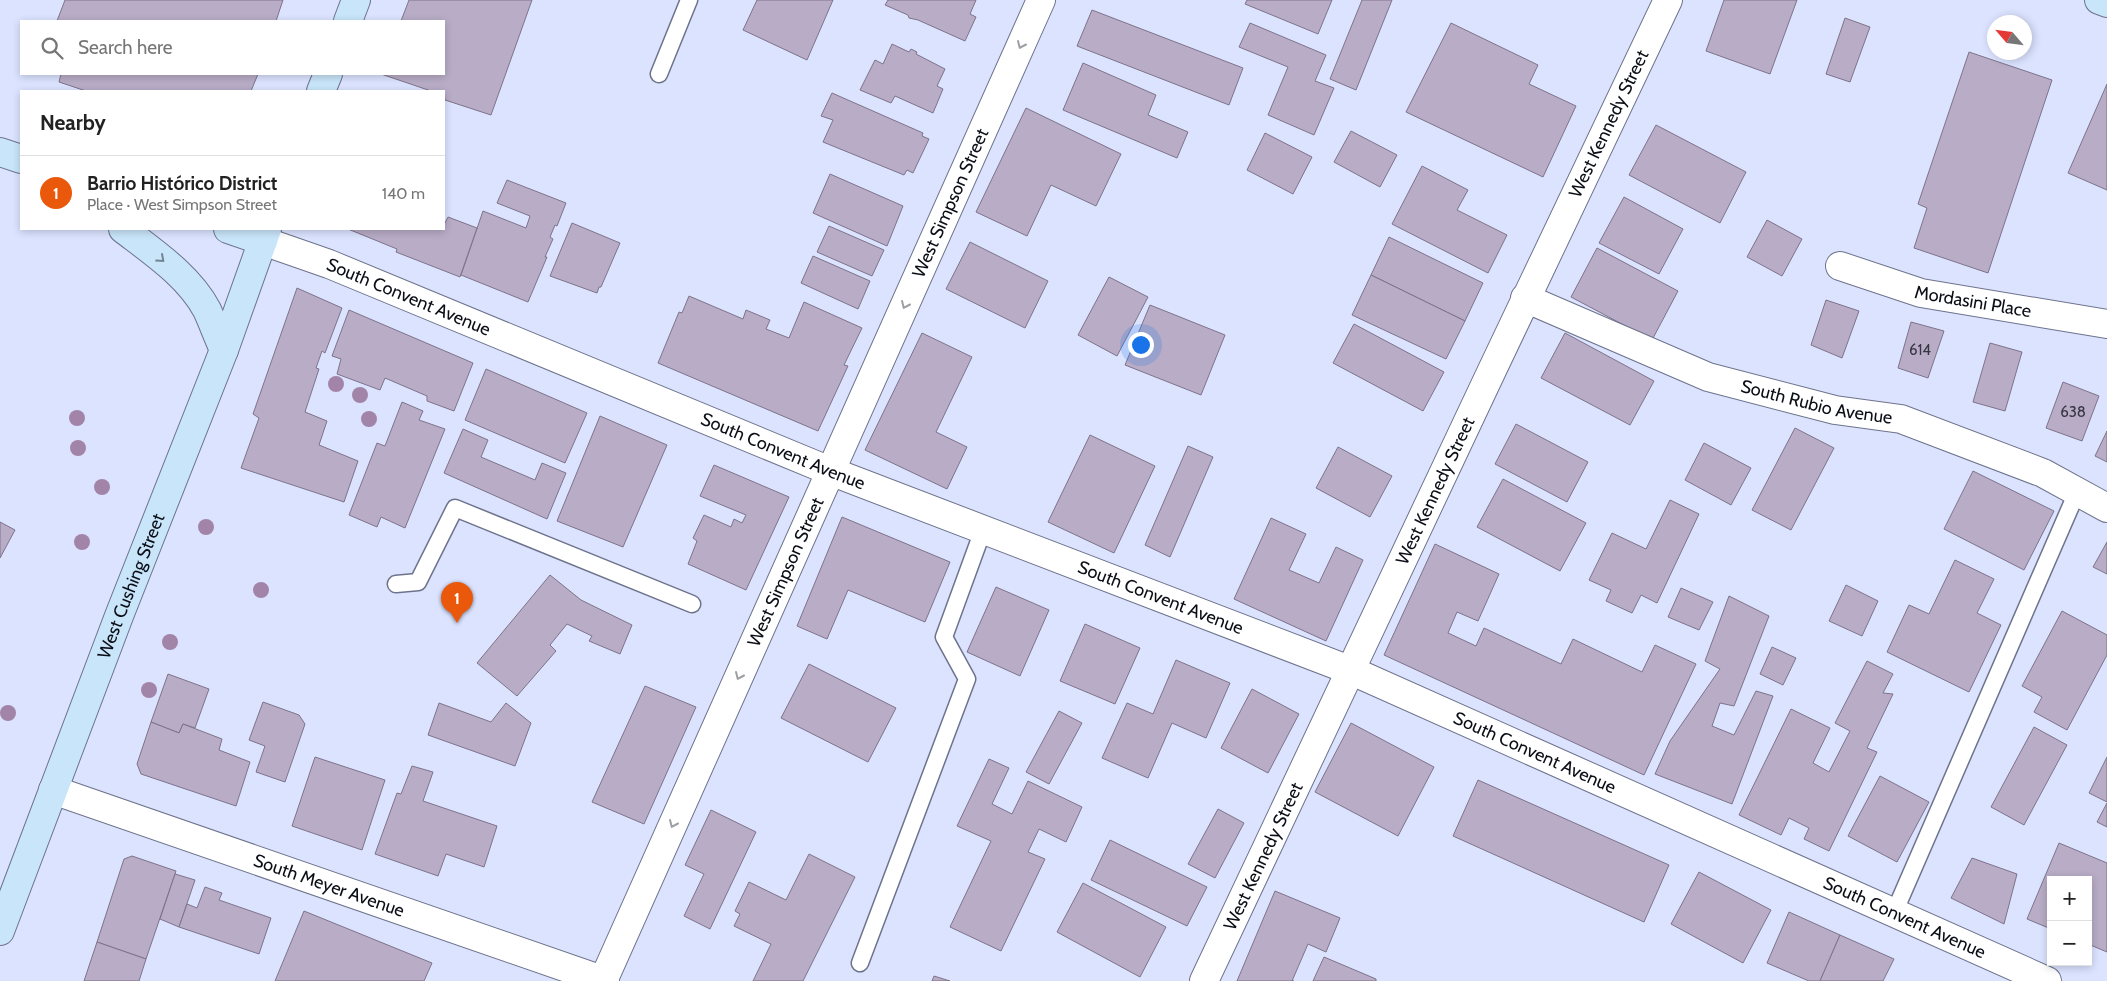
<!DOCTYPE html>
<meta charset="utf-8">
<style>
body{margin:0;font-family:Cabin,sans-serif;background:#f6f6f6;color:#222}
.controls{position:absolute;right:15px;bottom:15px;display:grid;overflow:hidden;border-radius:0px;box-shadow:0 2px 8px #0003}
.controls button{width:45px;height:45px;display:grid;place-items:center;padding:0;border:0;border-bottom:1px solid #e0e0e0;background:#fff;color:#222;font:25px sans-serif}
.compass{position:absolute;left:1987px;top:15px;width:45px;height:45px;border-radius:50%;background:#fff;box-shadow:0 2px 8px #0003;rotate:298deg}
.you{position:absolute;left:1140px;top:344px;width:18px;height:18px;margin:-12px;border:4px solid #fff;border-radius:50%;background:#1a73e8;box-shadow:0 0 0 8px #1a73e833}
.badge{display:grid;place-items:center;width:32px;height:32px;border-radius:50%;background:#ea580c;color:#fff;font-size:16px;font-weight:700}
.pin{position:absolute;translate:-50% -41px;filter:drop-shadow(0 1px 2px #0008)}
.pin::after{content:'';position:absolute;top:26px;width:18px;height:15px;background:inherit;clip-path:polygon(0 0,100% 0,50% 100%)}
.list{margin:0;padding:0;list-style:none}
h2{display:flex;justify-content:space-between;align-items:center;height:65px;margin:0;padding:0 20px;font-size:21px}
h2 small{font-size:16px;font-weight:400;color:#767676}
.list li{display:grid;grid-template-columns:32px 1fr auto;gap:15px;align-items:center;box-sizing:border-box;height:75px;padding:0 20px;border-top:1px solid #e0e0e0}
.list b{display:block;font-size:19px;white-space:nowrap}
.list p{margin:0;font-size:16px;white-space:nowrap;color:#767676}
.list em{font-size:16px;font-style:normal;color:#767676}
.icon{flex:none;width:28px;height:28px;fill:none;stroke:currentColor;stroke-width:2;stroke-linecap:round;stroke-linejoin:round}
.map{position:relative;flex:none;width:2107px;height:981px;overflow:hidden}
.search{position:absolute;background:#fff;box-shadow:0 2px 8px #0003;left:20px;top:20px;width:425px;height:55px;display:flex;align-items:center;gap:12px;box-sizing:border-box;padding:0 18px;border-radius:0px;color:#767676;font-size:19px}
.panel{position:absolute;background:#fff;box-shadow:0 2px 8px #0003;left:20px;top:90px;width:425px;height:140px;border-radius:0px}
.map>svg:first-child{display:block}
.building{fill:#b8acc6;stroke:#7e738b}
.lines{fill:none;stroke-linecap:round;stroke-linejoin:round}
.lane-casing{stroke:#6d738b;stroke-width:19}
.street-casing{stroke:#6d738b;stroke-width:30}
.secondary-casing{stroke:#6d738b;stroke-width:30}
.lane{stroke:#fff;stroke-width:16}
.street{stroke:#fff;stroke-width:28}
.secondary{stroke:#c8e5f9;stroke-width:28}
.tree{fill:#a284a8}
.oneway{stroke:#9e9fa2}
.oneway2{stroke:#738493}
.labels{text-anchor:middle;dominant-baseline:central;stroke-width:5;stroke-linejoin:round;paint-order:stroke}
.number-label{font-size:15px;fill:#373643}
.street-label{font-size:18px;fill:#0c0e17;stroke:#fff}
</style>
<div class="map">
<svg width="2107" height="981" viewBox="0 0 2107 981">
<rect width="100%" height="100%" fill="#dbe3ff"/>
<g class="building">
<polygon points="65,0 283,0 276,21 57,21"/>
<polygon points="409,0 532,0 491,115 445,100 444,91 431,91 381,74 444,74 444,21 401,21"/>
<polygon points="757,0 833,0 807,60 743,30"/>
<polygon points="888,0 976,0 970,14 976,17 965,41 918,20 909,18 908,15 885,5"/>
<polygon points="1247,0 1332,0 1318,34 1245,4"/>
<polygon points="1362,0 1392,0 1356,90 1330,79"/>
<polygon points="1724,0 1797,0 1770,74 1706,51"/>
<polygon points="1092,10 1243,68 1229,105 1077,46"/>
<polygon points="1845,18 1870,27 1850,82 1826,74"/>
<polygon points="1250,23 1326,55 1315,81 1334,88 1314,135 1268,115 1288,67 1239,47"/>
<polygon points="1451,23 1538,65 1529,84 1576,106 1543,177 1406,112"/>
<polygon points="892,44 909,52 911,49 917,52 916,54 945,69 937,86 943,89 933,113 895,96 891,103 860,90 875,60 883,64"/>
<polygon points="1969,52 2052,80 1988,273 1914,248 1927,208 1918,204"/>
<polygon points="1083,63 1156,95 1148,115 1188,132 1177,158 1063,110"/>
<polygon points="61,74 258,74 251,91 86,91 59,82"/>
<polygon points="2107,84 2107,190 2068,173"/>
<polygon points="832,93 923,133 922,136 929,139 913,173 907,170 904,175 823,142 833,120 821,116"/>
<polygon points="1026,108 1121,154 1096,206 1051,185 1027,236 976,212"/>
<polygon points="1656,125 1746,172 1720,223 1629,175"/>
<polygon points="1351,131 1397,155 1380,187 1334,162"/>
<polygon points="1265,133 1312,157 1293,194 1247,170"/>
<polygon points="1422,166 1468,190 1457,210 1507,235 1488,273 1392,224"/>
<polygon points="830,174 903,206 887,246 813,213"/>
<polygon points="507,180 566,203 557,226 555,225 550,237 553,239 545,257 547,257 528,302 461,275 483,211 526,228 530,216 497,203"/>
<polygon points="1624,197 1683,229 1659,274 1599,243"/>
<polygon points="448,217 477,228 460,277 396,252 397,249 348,229 444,229 444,223 445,223"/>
<polygon points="1767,220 1802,239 1782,276 1747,257"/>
<polygon points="572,223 620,243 601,287 599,287 597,293 550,276"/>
<polygon points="829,226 884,250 872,276 817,252"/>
<polygon points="1389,237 1483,283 1465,321 1371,275"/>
<polygon points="970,242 1048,281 1025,328 946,289"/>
<polygon points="1597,248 1678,291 1652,340 1571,297"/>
<polygon points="813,256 870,281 858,309 801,283"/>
<polygon points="1371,275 1465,321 1446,359 1352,315"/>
<polygon points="1109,277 1148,297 1117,356 1078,335"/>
<polygon points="297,288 342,308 325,353 322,351 316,368 319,369 305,412 327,421 319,445 358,461 344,502 241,468 259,418 253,414"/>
<polygon points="689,296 743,319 746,310 770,320 766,329 789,338 804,302 862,328 844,365 848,366 818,431 658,363 679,312 682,313"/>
<polygon points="1826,300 1859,311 1842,358 1811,345"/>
<polygon points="1150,305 1225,335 1201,395 1125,365"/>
<polygon points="349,310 473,363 454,411 427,401 427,396 385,378 380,390 337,374 341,359 332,356"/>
<polygon points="1911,322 1944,331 1928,378 1898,368"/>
<polygon points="1354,324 1444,372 1423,411 1333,363"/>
<polygon points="922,333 972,357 936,432 967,447 947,489 865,450"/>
<polygon points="1565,333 1654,381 1630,425 1541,378"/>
<polygon points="1990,343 2022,352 2005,411 1973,402"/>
<polygon points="486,369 587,413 565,463 465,420"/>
<polygon points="2063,382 2099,396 2082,441 2046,428"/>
<polygon points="402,402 423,411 419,420 445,429 405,528 381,517 377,527 349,515 377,443 385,446"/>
<polygon points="600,416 667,445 623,547 557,521"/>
<polygon points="1516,424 1588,462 1567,502 1495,464"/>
<polygon points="1795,428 1834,448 1791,530 1752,510"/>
<polygon points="463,429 488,440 481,457 535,480 542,463 566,473 547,519 444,473"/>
<polygon points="2107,431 2107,462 2095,456"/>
<polygon points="1090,435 1155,466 1114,553 1048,522"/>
<polygon points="1704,443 1751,468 1731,505 1685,480"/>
<polygon points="1188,446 1213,457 1170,557 1145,545"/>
<polygon points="1338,447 1392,476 1370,517 1316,488"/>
<polygon points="714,465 789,497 746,590 688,564 697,541 693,538 704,515 731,527 734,519 742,523 746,515 700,496"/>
<polygon points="1973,471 2054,511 2024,570 1944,529"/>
<polygon points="1503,479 1586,523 1560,571 1477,527"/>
<polygon points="1670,500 1699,514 1657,603 1641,595 1632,613 1606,601 1611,590 1589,580 1612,533 1646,549"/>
<polygon points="842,517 950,562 925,622 848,590 827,639 797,626"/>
<polygon points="1271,518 1306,534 1289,570 1319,583 1336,547 1363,560 1326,641 1234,599"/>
<polygon points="0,522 15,530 0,558"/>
<polygon points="2107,542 2107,574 2093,567"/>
<polygon points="1435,544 1499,574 1478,621 1457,612 1448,633 1476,646 1484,628 1561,664 1573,639 1642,672 1655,645 1696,664 1644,775 1384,655"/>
<polygon points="1955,560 1994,579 1977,613 2001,625 1969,692 1887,652 1909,605 1929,614"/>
<polygon points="550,575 581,600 632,625 620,654 589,641 592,636 567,624 550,645 556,651 517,696 477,663"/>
<polygon points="1846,585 1878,601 1862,636 1829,621"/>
<polygon points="996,587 1049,610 1020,676 967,652"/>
<polygon points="1681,588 1713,602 1699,630 1668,617"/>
<polygon points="1729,596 1769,616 1734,706 1720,703 1712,726 1734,735 1756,691 1773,696 1732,804 1655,774 1670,741 1720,669 1705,661"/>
<polygon points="2062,611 2107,635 2107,655 2067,730 2034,712 2042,697 2022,686"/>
<polygon points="1085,624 1140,648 1115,704 1060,681"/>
<polygon points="1772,647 1796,658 1783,685 1760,674"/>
<polygon points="1176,660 1230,683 1206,738 1172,723 1148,778 1102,758 1127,703 1153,714"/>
<polygon points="1867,661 1893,674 1883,693 1893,694 1867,748 1877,752 1829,851 1804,839 1809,828 1789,818 1781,835 1739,815 1791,709 1830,728 1813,763 1829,772 1850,731 1835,723"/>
<polygon points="809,664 896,708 868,762 781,718"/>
<polygon points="168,674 209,689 195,728 183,724 179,733 151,722"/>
<polygon points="645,686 696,707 644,824 592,802"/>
<polygon points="1252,689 1299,714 1268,773 1221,748"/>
<polygon points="263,702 299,715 305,724 285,782 256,772 265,746 249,740"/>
<polygon points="439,703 491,722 506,703 531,723 515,766 428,735"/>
<polygon points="1059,711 1082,723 1049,784 1026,772"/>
<polygon points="151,722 179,733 183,724 222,739 219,750 250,762 236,806 141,774 137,764"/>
<polygon points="1351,723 1434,767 1398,836 1315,792"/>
<polygon points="2034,727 2067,745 2024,825 1991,807"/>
<polygon points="315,757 385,780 362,850 292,826"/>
<polygon points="2107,757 2107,802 2089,793"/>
<polygon points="989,759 1009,768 992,804 1012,814 1028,781 1082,807 1066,842 1039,829 1028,852 1045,859 1001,951 950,927 991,841 957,826"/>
<polygon points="412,766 433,772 423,801 497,826 484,867 446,854 438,876 375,854 397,793 401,794"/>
<polygon points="1880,776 1929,802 1897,862 1848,836"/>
<polygon points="1478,780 1669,865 1644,922 1453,836"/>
<polygon points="2107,803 2107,827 2097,822"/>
<polygon points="1218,809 1244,823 1215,878 1188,864"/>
<polygon points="711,810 756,832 710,929 684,916 704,874 685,865"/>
<polygon points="1110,840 1207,887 1187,926 1091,880"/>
<polygon points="2059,843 2107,863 2107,952 2088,944 2088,880 2051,880 2051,929 2027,919"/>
<polygon points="809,854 855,877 803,981 753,981 771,944 734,926 740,914 735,911 749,882 786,900"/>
<polygon points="132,856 176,871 146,959 97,942 124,859"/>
<polygon points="1972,858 2017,874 2004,924 1951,898"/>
<polygon points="1699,872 1771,910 1743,963 1671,924"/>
<polygon points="175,874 195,880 179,927 160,919"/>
<polygon points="1083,883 1166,927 1140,977 1057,932"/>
<polygon points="205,887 222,893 219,900 271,918 259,954 179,927 187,904 197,908"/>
<polygon points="1275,891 1340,918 1326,952 1308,944 1292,981 1294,981 1237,981"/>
<polygon points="304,911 432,963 424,981 275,981"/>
<polygon points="1789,912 1840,935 1820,981 1809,981 1767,963"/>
<polygon points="1840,935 1894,959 1883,981 1820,981"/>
<polygon points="97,942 146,959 139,981 84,981"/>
<polygon points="1324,957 1376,979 1376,981 1313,981"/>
<polygon points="934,976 950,981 932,981"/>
</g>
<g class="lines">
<g class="lane-casing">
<g id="lane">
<polyline points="659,74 689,0"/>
<polyline points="396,584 418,582 455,508 692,604"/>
<polyline points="1894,913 2077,492"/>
<polyline points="860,963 967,679 944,637 983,530"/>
</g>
</g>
<g class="street-casing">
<g id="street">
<path id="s1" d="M263 241 329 264 830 471 1352 671 2047 981"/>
<path id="s2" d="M1840 266 1921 293 2107 324"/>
<path id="s3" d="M1525 298 1708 377 1835 410 1901 419 2043 473 2107 508"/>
<path id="s4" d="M53 790 605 981"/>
<path id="s5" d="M603 981 1041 0"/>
<path id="s6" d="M1204 981C1360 654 1511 326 1668 0"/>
</g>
</g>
<g class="secondary-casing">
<g id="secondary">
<polyline points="2099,0 2107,3"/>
<polyline points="348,21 356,0"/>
<polyline points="321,91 328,74"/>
<polyline points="0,152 21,159"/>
<path d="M123 229C153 252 189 276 207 310 213 323 218 337 224 350"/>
<polyline points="228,229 263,241"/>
<path id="s7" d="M0 931 119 616 224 350 267 229"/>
</g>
</g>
<use href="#lane" class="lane"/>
<use href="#street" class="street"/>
<use href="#secondary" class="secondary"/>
</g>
<g class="tree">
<circle cx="336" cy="384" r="8"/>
<circle cx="360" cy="395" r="8"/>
<circle cx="77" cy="418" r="8"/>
<circle cx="369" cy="419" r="8"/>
<circle cx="78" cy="448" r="8"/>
<circle cx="102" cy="487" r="8"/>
<circle cx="206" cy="527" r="8"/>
<circle cx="82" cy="542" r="8"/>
<circle cx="261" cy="590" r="8"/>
<circle cx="170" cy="642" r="8"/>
<circle cx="149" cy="690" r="8"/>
<circle cx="8" cy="713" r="8"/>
</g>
<defs><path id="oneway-chevron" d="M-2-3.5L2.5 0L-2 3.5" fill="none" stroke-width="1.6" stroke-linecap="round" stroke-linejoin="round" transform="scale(1.25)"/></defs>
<g class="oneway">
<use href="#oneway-chevron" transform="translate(1021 45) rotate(114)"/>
<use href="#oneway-chevron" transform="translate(905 305) rotate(114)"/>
<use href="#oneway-chevron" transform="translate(739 676) rotate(114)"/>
<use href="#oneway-chevron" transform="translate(673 824) rotate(114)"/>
</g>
<use class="oneway2" href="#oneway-chevron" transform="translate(161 259) rotate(42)"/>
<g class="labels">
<g class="number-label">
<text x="1920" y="350">614</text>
<text x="2073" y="412">638</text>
</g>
<g class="street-label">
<text stroke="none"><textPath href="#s6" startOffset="948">West Kennedy Street</textPath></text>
<text stroke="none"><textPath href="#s5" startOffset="852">West Simpson Street</textPath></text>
<text stroke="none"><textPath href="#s1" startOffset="156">South Convent Avenue</textPath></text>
<text stroke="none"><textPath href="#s2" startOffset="138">Mordasini Place</textPath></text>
<text stroke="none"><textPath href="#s3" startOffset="311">South Rubio Avenue</textPath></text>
<text stroke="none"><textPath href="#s1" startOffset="561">South Convent Avenue</textPath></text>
<text stroke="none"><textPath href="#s6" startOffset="542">West Kennedy Street</textPath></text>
<text stroke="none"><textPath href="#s5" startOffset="448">West Simpson Street</textPath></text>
<text stroke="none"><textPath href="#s7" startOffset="369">West Cushing Street</textPath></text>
<text stroke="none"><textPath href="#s1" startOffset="966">South Convent Avenue</textPath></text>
<text stroke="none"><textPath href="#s1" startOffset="1371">South Convent Avenue</textPath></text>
<text stroke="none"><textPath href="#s6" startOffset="138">West Kennedy Street</textPath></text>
<text stroke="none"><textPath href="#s4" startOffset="292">South Meyer Avenue</textPath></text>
<text stroke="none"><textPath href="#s1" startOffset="1776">South Convent Avenue</textPath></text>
</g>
</g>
</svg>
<div class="controls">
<button>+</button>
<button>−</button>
</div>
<svg class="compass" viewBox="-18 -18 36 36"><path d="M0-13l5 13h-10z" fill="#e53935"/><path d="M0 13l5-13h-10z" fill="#767676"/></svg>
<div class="you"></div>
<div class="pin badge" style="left:457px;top:623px">1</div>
<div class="search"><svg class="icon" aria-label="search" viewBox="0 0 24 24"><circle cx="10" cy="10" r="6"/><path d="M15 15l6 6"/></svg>Search here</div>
<section class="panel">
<h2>Nearby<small></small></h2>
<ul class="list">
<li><span class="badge">1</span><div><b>Barrio Histórico District</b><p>Place · West Simpson Street</p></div><em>140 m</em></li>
</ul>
</section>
</div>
